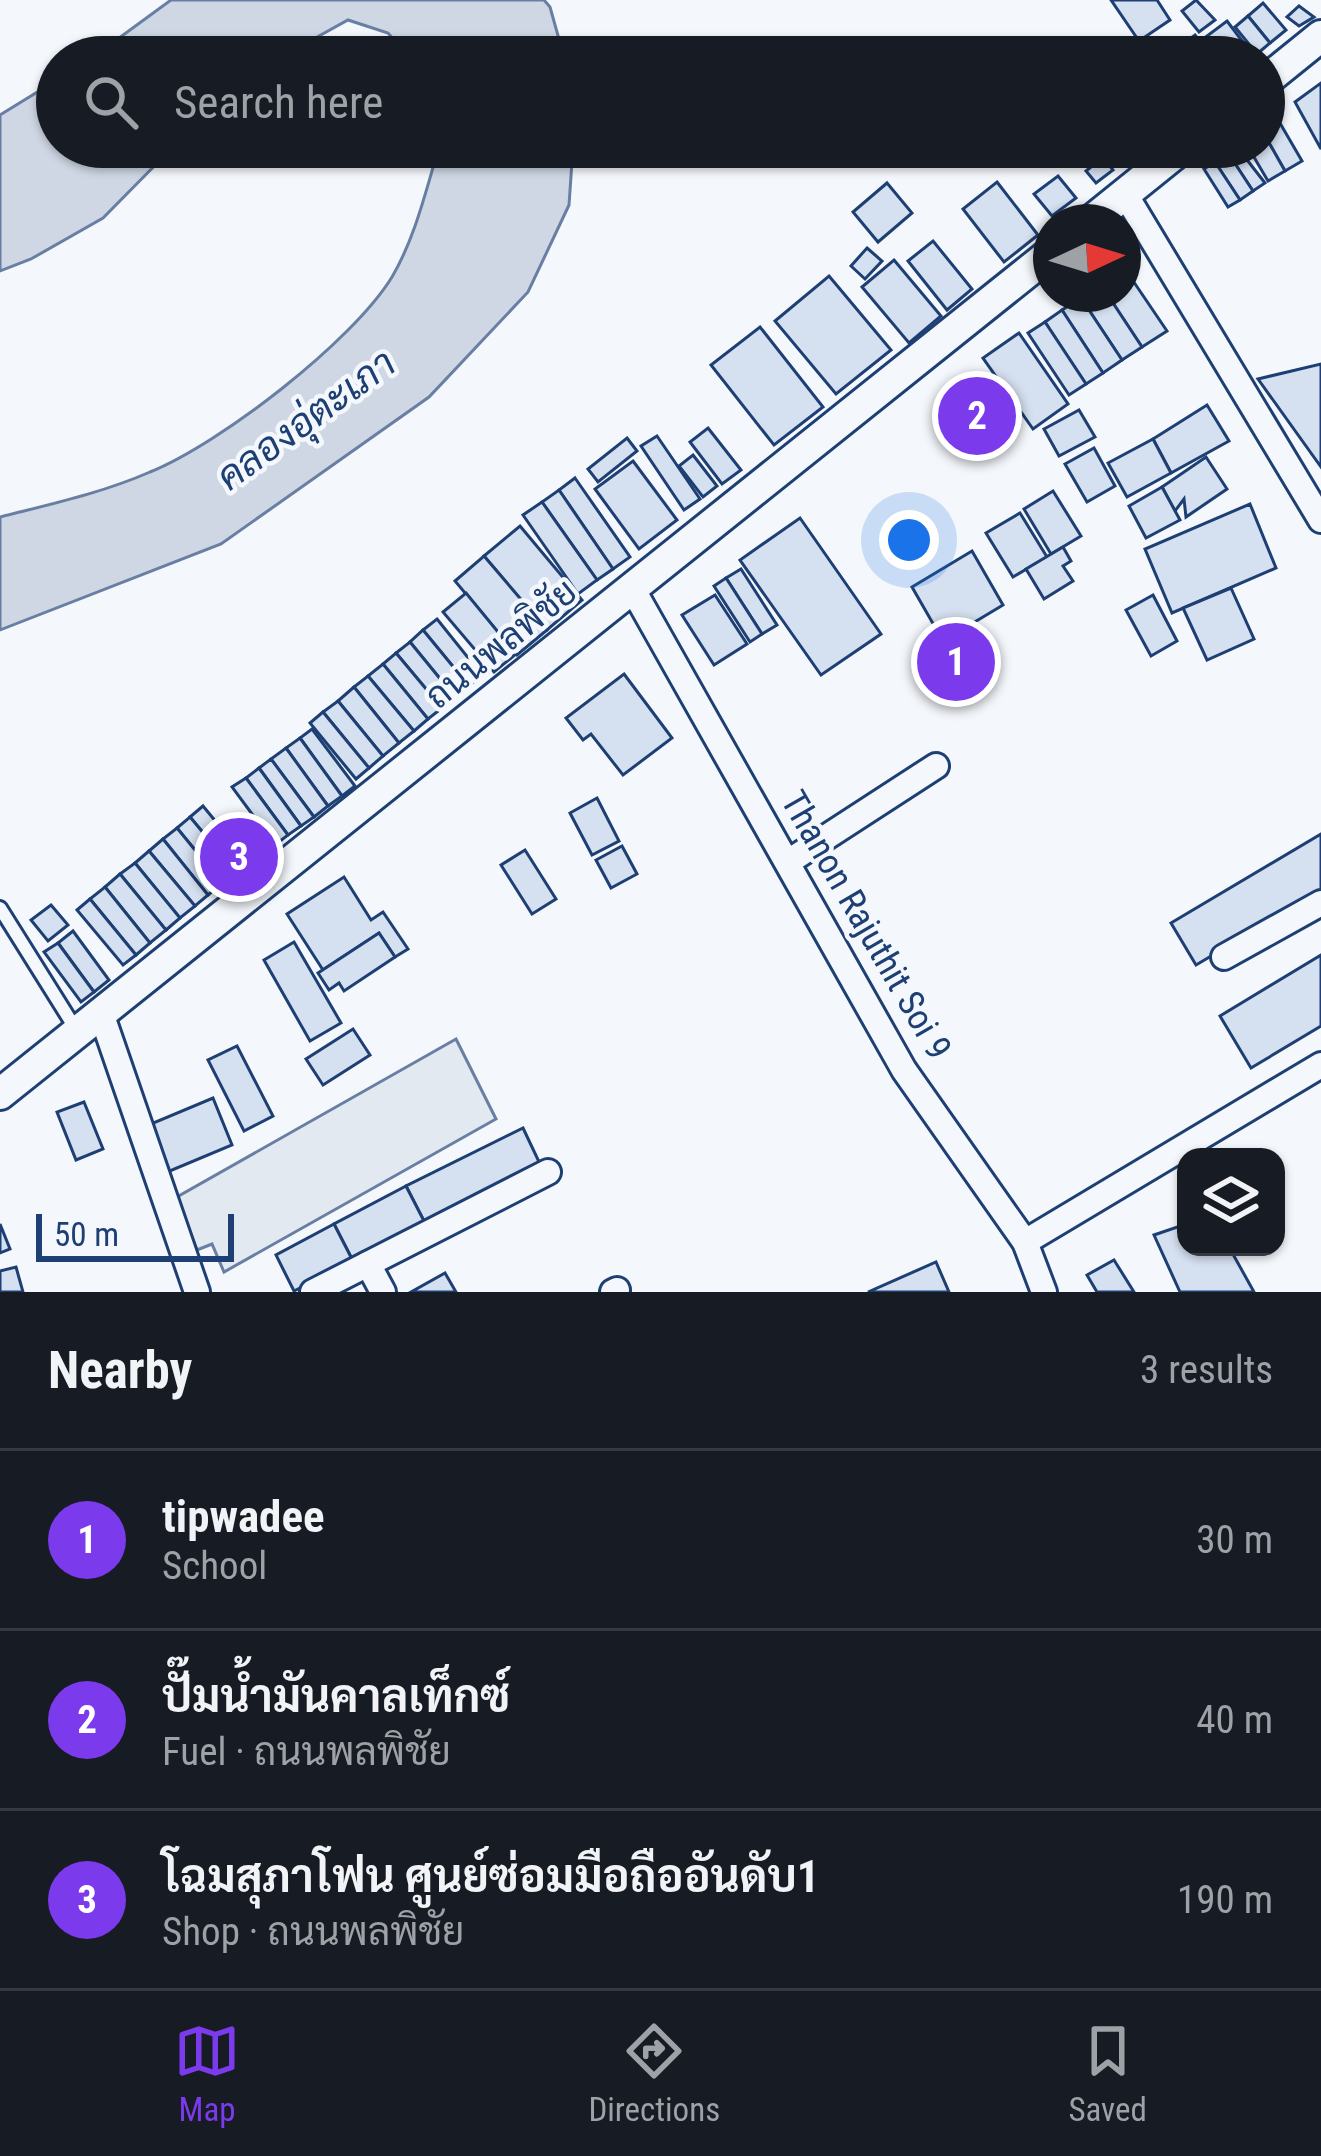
<!DOCTYPE html>
<meta charset="utf-8">
<style>
body{margin:0;font-family:"Roboto Condensed",Sarabun,sans-serif;background:#242831;color:#f1f3f6}
.controls{position:absolute;right:36px;bottom:36px;display:grid;overflow:hidden;border-radius:24px;box-shadow:0 3px 9px #0004}
.controls button{width:108px;height:108px;display:grid;place-items:center;padding:0;border:0;border-bottom:3px solid #363941;background:#171b24;color:#f1f3f6;font:60px sans-serif}
.compass{position:absolute;left:1033px;top:204px;width:108px;height:108px;border-radius:50%;background:#171b24;box-shadow:0 3px 9px #0004;rotate:86deg}
.scale{position:absolute;left:36px;bottom:30px;width:198px;box-sizing:border-box;padding-left:12px;border:6px solid #1d3f73;border-top:0;font-size:33px;line-height:42px;white-space:nowrap;color:#1d3f73;-webkit-text-stroke:9px #f4f7fb;paint-order:stroke}
.you{position:absolute;left:909px;top:540px;width:42px;height:42px;margin:-30px;border:9px solid #fff;border-radius:50%;background:#1a73e8;box-shadow:0 0 0 18px #1a73e833}
.badge{display:grid;place-items:center;width:78px;height:78px;border-radius:50%;background:#7c3aed;color:#fff;font-size:39px;font-weight:700}
.pin{position:absolute;translate:-50% -50%;border:6px solid #fff;box-shadow:0 3px 12px #0006}
.list{margin:0;padding:0;list-style:none}
h2{display:flex;justify-content:space-between;align-items:center;height:156px;margin:0;padding:0 48px;font-size:51px}
h2 small{font-size:39px;font-weight:400;color:#9ea1a6}
.list li{display:grid;grid-template-columns:78px 1fr auto;gap:36px;align-items:center;box-sizing:border-box;height:180px;padding:0 48px;border-top:3px solid #363941}
.list b{display:block;font-size:45px;white-space:nowrap}
.list p{margin:0;font-size:39px;white-space:nowrap;color:#9ea1a6}
.list em{font-size:39px;font-style:normal;color:#9ea1a6}
.icon{flex:none;width:66px;height:66px;fill:none;stroke:currentColor;stroke-width:2;stroke-linecap:round;stroke-linejoin:round}
.map{position:relative;flex:none;width:1321px;height:1292px;overflow:hidden}
.search{position:absolute;background:#171b24;box-shadow:0 3px 9px #0004;left:36px;right:36px;top:36px;height:132px;display:flex;align-items:center;gap:30px;box-sizing:border-box;padding:0 42px;border-radius:66px;color:#9ea1a6;font-size:45px}
.sheet{height:696px;background:#171b24}
nav{display:flex;justify-content:space-around;align-items:center;box-sizing:border-box;height:168px;border-top:3px solid #363941;background:#171b24;font-size:33px;color:#9ea1a6}
nav a{display:grid;justify-items:center;gap:6px}
nav .on{color:#7c3aed}
.map>svg:first-child{display:block}
.green{fill:#e3e9f0;stroke:#687fa3;stroke-width:3}
.water{fill:#cfd7e4;stroke:#687fa3;stroke-width:3}
.building{fill:#d5e0f0;stroke:#1d3f73;stroke-width:3}
.lines{fill:none;stroke-linecap:round;stroke-linejoin:round}
.service-casing{stroke:#1d3f73;stroke-width:18}
.minor-casing{stroke:#1d3f73;stroke-width:30}
.tertiary-casing{stroke:#1d3f73;stroke-width:36}
.service{stroke:#f4f7fb;stroke-width:12}
.minor{stroke:#f4f7fb;stroke-width:24}
.tertiary{stroke:#f4f7fb;stroke-width:30}
.labels{text-anchor:middle;dominant-baseline:central;stroke-width:9;stroke-linejoin:round;paint-order:stroke}
.street-label{font-size:36px;fill:#1d3f73;stroke:#f4f7fb}
.water-label{font-size:39px;font-style:italic;fill:#1d3f73;stroke:#f4f7fb}
</style>
<div class="map">
<svg width="1321" height="1292" viewBox="0 0 1321 1292">
<rect width="100%" height="100%" fill="#f4f7fb"/>
<polygon class="green" points="456,1039 496,1119 224,1272 212,1244 197,1250 177,1197"/>
<g class="water">
<polygon points="171,0 544,0 550,7 564,57 409,57 388,33 348,20 281,57 93,57"/>
<polygon points="57,80 57,147 173,147 103,218 31,259 0,271 0,115"/>
<path d="M439 147H573L569 205 528 292 429 397 221 544 0 630V517C51 504 102 493 150 472 221 443 352 342 392 277 415 238 426 190 439 147Z"/>
</g>
<g class="building">
<polygon points="1111,0 1157,0 1170,20 1139,41"/>
<polygon points="1196,0 1215,20 1199,32 1182,11"/>
<polygon points="1263,3 1286,30 1270,43 1248,16"/>
<polygon points="1299,6 1314,17 1299,26 1287,17"/>
<polygon points="1248,16 1270,43 1257,54 1235,27"/>
<polygon points="1227,21 1252,54 1248,57 1217,57 1203,39"/>
<polygon points="1195,35 1211,57 1166,57 1166,56"/>
<polygon points="1321,83 1321,149 1295,102"/>
<polygon points="1277,118 1302,161 1285,171 1264,134 1264,126"/>
<polygon points="1264,134 1285,171 1268,181 1248,147 1264,147"/>
<polygon points="1101,147 1122,147 1127,153 1116,163"/>
<polygon points="1237,147 1265,183 1253,191 1228,153"/>
<polygon points="1228,153 1253,191 1240,200 1215,162"/>
<polygon points="1103,157 1113,170 1096,183 1086,171"/>
<polygon points="1215,162 1240,200 1228,207 1204,169"/>
<polygon points="1058,176 1076,198 1052,216 1034,194"/>
<polygon points="997,182 1038,235 1004,262 963,209"/>
<polygon points="887,183 912,213 878,242 853,212"/>
<polygon points="933,241 972,289 947,310 908,261"/>
<polygon points="867,248 882,261 865,279 851,266"/>
<polygon points="894,260 941,316 909,343 862,287"/>
<polygon points="1125,269 1167,331 1142,347 1107,294 1123,294"/>
<polygon points="829,276 891,350 836,394 775,321"/>
<polygon points="1087,294 1107,294 1142,347 1122,360 1081,298"/>
<polygon points="1081,298 1122,360 1103,373 1062,310"/>
<polygon points="1062,310 1103,373 1086,384 1045,322"/>
<polygon points="1045,322 1086,384 1069,395 1028,333"/>
<polygon points="760,327 823,407 774,445 711,365"/>
<polygon points="1019,333 1068,404 1033,429 983,358"/>
<polygon points="1321,364 1321,467 1258,379"/>
<polygon points="1207,405 1229,441 1171,473 1153,439"/>
<polygon points="1079,410 1095,437 1059,456 1044,429"/>
<polygon points="708,428 741,470 722,484 690,442"/>
<polygon points="657,436 700,499 684,510 641,446"/>
<polygon points="627,438 637,451 598,482 588,469"/>
<polygon points="1153,439 1171,473 1127,497 1108,463"/>
<polygon points="1094,448 1115,486 1087,502 1065,464"/>
<polygon points="693,455 717,486 703,497 679,466"/>
<polygon points="1206,457 1227,489 1186,517 1184,499 1175,511 1162,487"/>
<polygon points="633,461 677,520 639,549 595,489"/>
<polygon points="575,478 630,557 613,569 559,490"/>
<polygon points="1162,487 1180,520 1146,538 1129,506"/>
<polygon points="559,490 613,569 597,580 542,502"/>
<polygon points="1053,491 1081,536 1051,554 1024,509"/>
<polygon points="542,502 597,580 578,594 523,515"/>
<polygon points="1250,504 1276,568 1172,613 1145,549"/>
<polygon points="1020,513 1047,557 1013,577 986,533"/>
<polygon points="800,518 881,634 821,675 740,560"/>
<polygon points="520,526 582,600 547,630 484,556"/>
<polygon points="1063,547 1071,561 1063,566 1073,581 1044,599 1026,569"/>
<polygon points="972,551 1003,605 943,641 912,587"/>
<polygon points="484,556 547,630 517,655 455,581"/>
<polygon points="741,569 777,625 762,634 726,578"/>
<polygon points="726,578 762,634 750,642 714,586"/>
<polygon points="1231,588 1254,639 1207,660 1183,608"/>
<polygon points="466,593 516,654 494,672 443,612"/>
<polygon points="715,595 747,644 714,665 682,615"/>
<polygon points="1153,595 1177,641 1151,656 1126,610"/>
<polygon points="437,619 482,675 469,686 423,630"/>
<polygon points="423,630 469,686 455,697 410,642"/>
<polygon points="410,642 455,697 442,708 396,653"/>
<polygon points="396,653 442,708 428,719 383,664"/>
<polygon points="383,664 428,719 414,731 368,676"/>
<polygon points="624,674 672,738 623,775 591,734 583,740 566,718"/>
<polygon points="368,676 414,731 399,743 354,687"/>
<polygon points="354,687 399,743 383,756 338,701"/>
<polygon points="338,701 383,756 369,768 323,712"/>
<polygon points="323,712 369,768 356,779 310,723"/>
<polygon points="312,729 355,786 342,796 300,738"/>
<polygon points="300,738 342,796 328,806 286,748"/>
<polygon points="286,748 328,806 314,817 271,759"/>
<polygon points="271,759 314,817 301,826 259,768"/>
<polygon points="259,768 301,826 288,835 246,778"/>
<polygon points="246,778 288,835 275,845 232,787"/>
<polygon points="597,798 619,841 592,855 570,813"/>
<polygon points="203,806 249,862 236,872 190,817"/>
<polygon points="190,817 236,872 222,883 177,828"/>
<polygon points="177,828 222,883 208,895 163,839"/>
<polygon points="1321,834 1321,891 1196,965 1171,923"/>
<polygon points="163,839 208,895 195,906 149,851"/>
<polygon points="622,846 637,874 611,888 596,860"/>
<polygon points="525,850 556,899 532,914 501,865"/>
<polygon points="149,851 195,906 180,918 135,863"/>
<polygon points="135,863 180,918 166,930 120,874"/>
<polygon points="120,874 166,930 150,943 105,887"/>
<polygon points="344,877 371,920 383,912 408,949 395,957 379,933 323,970 287,914"/>
<polygon points="105,887 150,943 136,955 90,899"/>
<polygon points="90,899 136,955 123,965 77,910"/>
<polygon points="51,905 68,925 48,941 31,920"/>
<polygon points="73,931 109,980 94,992 58,943"/>
<polygon points="379,933 395,957 344,991 339,983 329,990 318,973"/>
<polygon points="294,942 341,1023 310,1041 264,960"/>
<polygon points="58,943 94,992 81,1002 44,952"/>
<polygon points="1321,955 1321,1026 1251,1068 1220,1016"/>
<polygon points="353,1029 370,1055 323,1085 306,1059"/>
<polygon points="237,1046 273,1116 244,1131 208,1060"/>
<polygon points="213,1098 232,1145 165,1173 146,1126"/>
<polygon points="84,1102 103,1149 76,1160 57,1112"/>
<polygon points="523,1128 541,1166 425,1223 406,1186"/>
<polygon points="406,1186 425,1223 353,1261 334,1224"/>
<polygon points="0,1224 10,1249 0,1253"/>
<polygon points="334,1224 353,1261 294,1291 276,1255"/>
<polygon points="1186,1224 1186,1247 1229,1247 1254,1292 1180,1292 1154,1235"/>
<polygon points="1114,1260 1134,1292 1097,1292 1087,1275"/>
<polygon points="936,1262 949,1292 868,1292"/>
<polygon points="16,1267 23,1292 0,1292 0,1271"/>
<polygon points="445,1273 456,1292 411,1292"/>
</g>
<g class="lines">
<g class="service-casing">
<polyline id="service" points="0,908 77,1031"/>
</g>
<g class="minor-casing">
<g id="minor">
<polyline points="1125,194 1321,520"/>
<polyline points="632,588 904,1070 1025,1242 1044,1292"/>
<polyline points="788,862 936,766"/>
<polyline points="1224,957 1321,903"/>
<polyline points="101,1013 197,1292"/>
<polyline points="1025,1242 1321,1065"/>
<polyline points="368,1264 383,1292"/>
<polyline points="313,1292 548,1172"/>
<polyline points="613,1292 617,1290"/>
</g>
</g>
<g class="tertiary-casing">
<g id="tertiary">
<polyline points="1264,82 1321,36"/>
<polyline points="1090,222 1183,147"/>
<polyline points="0,1094 1051,253"/>
</g>
</g>
<use href="#service" class="service"/>
<use href="#minor" class="minor"/>
<use href="#tertiary" class="tertiary"/>
</g>
<g class="labels">
<g class="street-label">
<text transform="translate(501 644) rotate(-39)">ถนนพลพิชัย</text>
<text transform="translate(866 925) rotate(60)">Thanon Rajuthit Soi 9</text>
</g>
<g class="water-label">
<text transform="translate(306 420) rotate(-36)">คลองอุ่ตะเภา</text>
</g>
</g>
</svg>
<div class="controls">
<button><svg class="icon" aria-label="layers" viewBox="0 0 24 24"><path d="M12 4l9 5-9 5-9-5zM3 14l9 5 9-5"/></svg></button>
</div>
<svg class="compass" viewBox="-18 -18 36 36"><path d="M0-13l5 13h-10z" fill="#e53935"/><path d="M0 13l5-13h-10z" fill="#9ea1a6"/></svg>
<div class="scale">50 m</div>
<div class="you"></div>
<div class="pin badge" style="left:956px;top:662px">1</div>
<div class="pin badge" style="left:977px;top:416px">2</div>
<div class="pin badge" style="left:239px;top:857px">3</div>
<div class="search"><svg class="icon" aria-label="search" viewBox="0 0 24 24"><circle cx="10" cy="10" r="6"/><path d="M15 15l6 6"/></svg>Search here</div>
</div>
<section class="sheet">
<h2>Nearby<small>3 results</small></h2>
<ul class="list">
<li><span class="badge">1</span><div><b>tipwadee</b><p>School</p></div><em>30 m</em></li>
<li><span class="badge">2</span><div><b>ปั๊มน้ำมันคาลเท็กซ์</b><p>Fuel · ถนนพลพิชัย</p></div><em>40 m</em></li>
<li><span class="badge">3</span><div><b>โฉมสุภาโฟน ศูนย์ซ่อมมือถืออันดับ1</b><p>Shop · ถนนพลพิชัย</p></div><em>190 m</em></li>
</ul>
</section>
<nav>
<a class="on"><svg class="icon" aria-label="map" viewBox="0 0 24 24"><path d="M3 6l6-2 6 2 6-2v14l-6 2-6-2-6 2zM9 4v14M15 6v14"/></svg>Map</a>
<a><svg class="icon" aria-label="directions" viewBox="0 0 24 24"><path d="M12 3l9 9-9 9-9-9zM9 14v-3h6M13 9l2 2-2 2"/></svg>Directions</a>
<a><svg class="icon" aria-label="saved" viewBox="0 0 24 24"><path d="M7 4h10v16l-5-4-5 4z"/></svg>Saved</a>
</nav>
